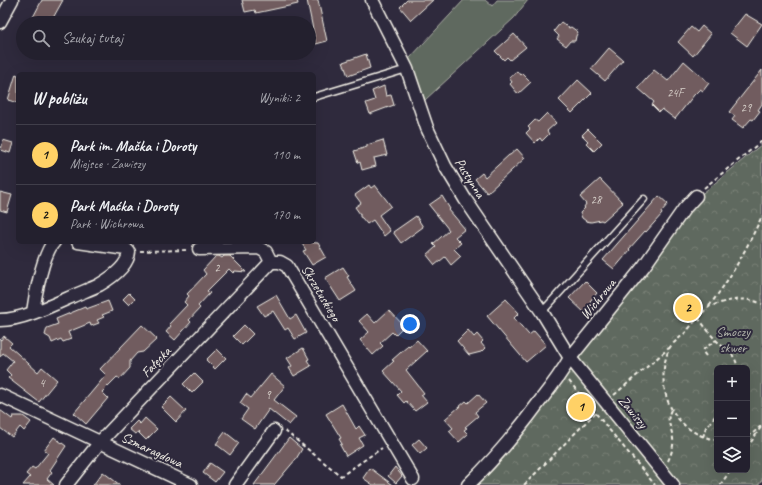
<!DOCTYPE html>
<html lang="pl">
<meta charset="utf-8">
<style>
body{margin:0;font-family:Caveat,sans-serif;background:#2f2d3a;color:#f1f3f6}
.controls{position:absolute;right:12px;bottom:12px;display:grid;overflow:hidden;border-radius:6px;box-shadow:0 4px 16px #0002}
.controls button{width:36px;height:36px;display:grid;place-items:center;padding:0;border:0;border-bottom:1px solid #403e4a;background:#23202e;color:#f1f3f6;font:20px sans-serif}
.you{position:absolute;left:410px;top:324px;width:14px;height:14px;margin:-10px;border:3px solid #fff;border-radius:50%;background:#1a73e8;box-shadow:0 0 0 6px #1a73e833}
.badge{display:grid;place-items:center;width:26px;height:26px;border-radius:50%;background:#ffd166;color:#111;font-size:13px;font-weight:700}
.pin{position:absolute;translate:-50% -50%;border:2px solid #fff;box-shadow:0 1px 4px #0006}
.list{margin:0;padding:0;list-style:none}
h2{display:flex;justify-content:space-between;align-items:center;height:52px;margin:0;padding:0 16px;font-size:17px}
h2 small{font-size:13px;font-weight:400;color:#a3a3aa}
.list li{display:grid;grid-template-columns:26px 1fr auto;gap:12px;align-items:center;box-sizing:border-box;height:60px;padding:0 16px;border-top:1px solid #403e4a}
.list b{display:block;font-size:15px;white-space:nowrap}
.list p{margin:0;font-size:13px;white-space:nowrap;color:#a3a3aa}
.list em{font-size:13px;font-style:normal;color:#a3a3aa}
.icon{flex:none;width:22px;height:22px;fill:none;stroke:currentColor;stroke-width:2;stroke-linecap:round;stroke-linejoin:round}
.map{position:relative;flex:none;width:762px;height:485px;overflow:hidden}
.search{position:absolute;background:#23202e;box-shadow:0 4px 16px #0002;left:16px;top:16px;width:300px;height:44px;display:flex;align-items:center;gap:10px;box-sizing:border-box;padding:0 14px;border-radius:22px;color:#a3a3aa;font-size:15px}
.panel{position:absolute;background:#23202e;box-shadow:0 4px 16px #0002;left:16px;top:72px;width:300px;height:172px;border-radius:6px}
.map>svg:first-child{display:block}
.green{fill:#5f695e;stroke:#aaada3}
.park{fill:url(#park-crowns);stroke:#aaada3;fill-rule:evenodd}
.building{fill:#715c5f;stroke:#f4f1e8}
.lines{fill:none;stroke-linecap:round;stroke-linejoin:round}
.lane-casing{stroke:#f4f1e8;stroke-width:9}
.street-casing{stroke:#f4f1e8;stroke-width:15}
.path{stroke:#f4f1e8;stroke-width:2;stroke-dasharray:4 3;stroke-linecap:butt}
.lane{stroke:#2f2a3d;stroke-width:6}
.street{stroke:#2f2a3d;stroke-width:12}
.labels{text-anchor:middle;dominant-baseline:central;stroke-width:4;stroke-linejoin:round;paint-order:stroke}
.number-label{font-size:12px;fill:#d3ccc6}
.street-label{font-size:14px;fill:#f4f1e8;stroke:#2f2a3d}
.park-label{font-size:14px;fill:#b1b4aa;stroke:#2f2a3d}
</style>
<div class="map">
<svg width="762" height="485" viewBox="0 0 762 485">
<defs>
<pattern id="park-crowns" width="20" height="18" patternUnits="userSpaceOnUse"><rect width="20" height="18" fill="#5f695e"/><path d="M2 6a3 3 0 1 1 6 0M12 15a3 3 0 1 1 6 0" fill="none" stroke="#777f75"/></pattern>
</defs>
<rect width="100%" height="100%" fill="#2f2a3d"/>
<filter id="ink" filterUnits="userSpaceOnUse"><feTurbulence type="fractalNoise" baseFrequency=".025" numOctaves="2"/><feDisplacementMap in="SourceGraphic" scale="8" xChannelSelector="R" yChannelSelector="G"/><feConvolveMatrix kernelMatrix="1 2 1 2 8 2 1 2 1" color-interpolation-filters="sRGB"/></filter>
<g filter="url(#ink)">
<polygon class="green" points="464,0 485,0 492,6 497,0 528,0 514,18 425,100 409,59"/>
<path class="park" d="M762 144V480L758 485H471L677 222 703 193ZM717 368H747V470H717Z"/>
<g class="building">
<polygon points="42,0 63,0 53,18 49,16 44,23 30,23"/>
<polygon points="242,0 297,0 298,4 256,13 255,10 245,12"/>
<polygon points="307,0 318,0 327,41 316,44"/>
<polygon points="407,0 433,0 411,20 400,7"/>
<polygon points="745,14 762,24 747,46 730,33"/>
<polygon points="561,22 569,28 571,27 578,32 576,36 575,41 570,41 566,46 557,39 559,36 554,31"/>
<polygon points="702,26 711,34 693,56 678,42 691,27 697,32"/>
<polygon points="514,34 526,47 510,60 507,57 504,60 495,51"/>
<polygon points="609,48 623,60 605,81 591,69"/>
<polygon points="366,54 370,68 348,76 343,62"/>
<polygon points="684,61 709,83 703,91 700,89 694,95 675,119 662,109 659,112 652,105 654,102 638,88 654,70 668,81"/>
<polygon points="762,70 762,104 758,110 760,111 753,120 751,119 743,128 732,120 735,116 729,112"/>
<polygon points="517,71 520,75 522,73 531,82 518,94 510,84 512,82 509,78"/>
<polygon points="16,74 18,75 18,103 8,100"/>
<polygon points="578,80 592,93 572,113 559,100"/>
<polygon points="384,86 386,96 391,95 394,105 370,114 366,103 375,100 372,91"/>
<polygon points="547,113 556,123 547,131 549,134 542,141 540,138 535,143 526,133 530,129 528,127 535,120 538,122"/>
<polygon points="588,129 602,143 594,151 586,143 588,141 582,135"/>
<polygon points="3,140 13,143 10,153 1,150"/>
<polygon points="383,140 387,155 374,158 376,166 362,170 360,162 358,163 354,151 367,147 367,145"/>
<polygon points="517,149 525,158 487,193 475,179 482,173 485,177 509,155 510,155"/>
<polygon points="600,179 623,203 603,221 601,220 591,222 586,221 582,218 580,213 585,208 584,207 586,204 580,197"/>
<polygon points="369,185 371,188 375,185 391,206 379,215 390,231 384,236 373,220 367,224 362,218 360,217 360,214 355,207 361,203 355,195"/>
<polygon points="0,192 12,195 7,212 0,210"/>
<polygon points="442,196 450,209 449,210 465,229 455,237 461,243 454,249 461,256 451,265 445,257 435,265 427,255 436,247 433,244 449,230 429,205"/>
<polygon points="659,196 668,204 661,212 662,214 646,232 645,231 629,249 630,250 614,269 603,260"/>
<polygon points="416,216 423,227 401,243 393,232"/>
<polygon points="301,242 318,243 326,257 312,265 303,251 306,250"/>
<polygon points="216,256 219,256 222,258 224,256 230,256 246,272 235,271 233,273 229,269 207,291 210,293 198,306 200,308 189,320 191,322 175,340 166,332 171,326 169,324 187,305 184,302 189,296 187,294 206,274 203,270"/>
<polygon points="343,267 349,276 347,277 356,291 340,301 325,278"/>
<polygon points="585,281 597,293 590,301 594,305 586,314 569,298"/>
<polygon points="129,293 135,299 129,305 123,299"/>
<polygon points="276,295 290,319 296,315 306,333 295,339 288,328 285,330 273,311 264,316 257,306"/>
<polygon points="506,299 519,313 514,318 529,335 534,331 546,345 526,362 487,316"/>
<polygon points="108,301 112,311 102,315 104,317 97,320 99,323 91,326 90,323 68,332 71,339 63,342 61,339 52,343 50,338 45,335 47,328 58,324 56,319 85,307 86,309"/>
<polygon points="389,310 404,326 395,335 392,332 380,343 383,346 373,355 360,340 369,332 359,321 367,314 375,323"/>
<polygon points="142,325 157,339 143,352 137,353 130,361 130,368 120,379 117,377 102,392 108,398 86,424 74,413 106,375 100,369"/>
<polygon points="244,325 253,334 242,345 233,336"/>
<polygon points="468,330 474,337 477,334 483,341 481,343 485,348 481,352 469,355 457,341"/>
<polygon points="4,336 12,343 9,346 38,372 42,367 57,380 39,402 8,378 11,375 6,370 13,361 3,353 0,357 0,339 1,340"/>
<polygon points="417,340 427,351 406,370 424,393 421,395 427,402 415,411 406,401 404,403 397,395 401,391 383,371 394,361 392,360 408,346 409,347"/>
<polygon points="303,348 309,359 307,360 311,366 294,376 289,368 292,366 287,358"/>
<polygon points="217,349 226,358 215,369 206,360"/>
<polygon points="194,373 203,382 192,393 183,384"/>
<polygon points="271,374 285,386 274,400 296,417 289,425 269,409 255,429 241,419 248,409 240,403 246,394 251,398"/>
<polygon points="478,394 486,403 475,412 478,416 465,427 467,428 464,430 468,434 459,442 449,431 453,428 445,419 466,401 468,403"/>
<polygon points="171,397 186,411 176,422 161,407"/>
<polygon points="342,404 356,429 359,426 365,435 359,438 363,445 346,456 340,445 342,444 339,439 341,438 326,414"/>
<polygon points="0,410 12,419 13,416 23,416 31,422 24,431 20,427 12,437 0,428"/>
<polygon points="145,418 157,429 146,440 138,432 135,434 129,429 137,421 140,424"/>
<polygon points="225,432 239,443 230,455 216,444"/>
<polygon points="54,437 66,446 50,470 52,472 47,479 54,485 23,485 30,477 26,474 32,467 35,469 48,453 44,450"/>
<polygon points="289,438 302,449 296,459 274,485 254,485"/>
<polygon points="419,439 427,448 420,454 412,445"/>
<polygon points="210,463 223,472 215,482 203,473"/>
<polygon points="395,467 402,476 396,483 388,476"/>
<polygon points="370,468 393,485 373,485 363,478"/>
<polygon points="103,472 120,485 93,485"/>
</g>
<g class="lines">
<g class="lane-casing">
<g id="lane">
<polyline points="314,97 407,69"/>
<polyline points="542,312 644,199"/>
</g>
</g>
<g class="street-casing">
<g id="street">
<polyline points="372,0 407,69 427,128 445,166 465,199 542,312 570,358 673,485"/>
<polyline points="0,22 12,0"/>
<polyline points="199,249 259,248 266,252 271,262 280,262 287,266 413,479"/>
<path d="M33 312C35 296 43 253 54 242"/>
<path d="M0 320C22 320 53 305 73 296 82 292 91 289 99 285 111 278 128 266 129 252L126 249 78 242"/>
<polyline points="0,395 191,485"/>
<polyline points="66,485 100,442 271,262"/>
<polyline points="235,485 274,431"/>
<path d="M468 485C495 459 518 431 540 401 551 387 561 374 570 358L644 266 684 209 696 196"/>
</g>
</g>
<g class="path">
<polyline points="704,188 762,141"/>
<polyline points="140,251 188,250"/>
<path d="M709 306C731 278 747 248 762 216"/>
<path d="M698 318C705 326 711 336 719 343 727 351 737 355 737 368"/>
<polyline points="706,356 703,352 704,349 716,340"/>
<polyline points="569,381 655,485"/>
<polyline points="614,395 669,348"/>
<polyline points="285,431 341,476 382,448"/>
<polyline points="747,436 751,435 762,425"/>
<polyline points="703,437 706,427 717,414"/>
<path d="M717 440C712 439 707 438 702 436 668 422 655 383 669 349 672 343 681 337 686 332 692 325 703 311 709 307 711 305 715 305 717 304 733 299 747 297 762 304"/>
<polyline points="747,448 761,427"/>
<path d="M668 461C671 455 674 446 673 439 672 427 665 421 671 410"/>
<polyline points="524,485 595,413"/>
<polyline points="720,485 731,470"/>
</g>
<use href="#lane" class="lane"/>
<use href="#street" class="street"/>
</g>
</g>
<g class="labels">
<g class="number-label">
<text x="675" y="93">24F</text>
<text x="746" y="108">29</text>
<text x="596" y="200">28</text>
<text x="217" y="268">2</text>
<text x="42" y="383">4</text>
<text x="268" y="395">9</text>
</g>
<g class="street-label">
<text transform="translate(470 178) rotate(58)">Pustynna</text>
<text transform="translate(321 293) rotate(59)">Skrzetuskiego</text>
<text transform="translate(598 299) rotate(-51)">Wichrowa</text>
<text transform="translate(156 362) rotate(-47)">Fałęcka</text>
<text transform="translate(633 412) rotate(51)">Zawiszy</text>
<text transform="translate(152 450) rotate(25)">Szmaragdowa</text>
</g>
<g class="park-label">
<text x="733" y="331">Smoczy<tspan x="733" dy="16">skwer</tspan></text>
</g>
</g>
</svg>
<div class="controls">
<button>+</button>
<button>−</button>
<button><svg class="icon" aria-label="layers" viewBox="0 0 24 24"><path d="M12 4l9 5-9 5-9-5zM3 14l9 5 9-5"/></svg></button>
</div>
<div class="you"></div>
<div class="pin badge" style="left:581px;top:407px">1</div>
<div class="pin badge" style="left:688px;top:308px">2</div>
<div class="search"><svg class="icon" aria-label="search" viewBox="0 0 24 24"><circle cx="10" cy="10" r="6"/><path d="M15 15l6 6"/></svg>Szukaj tutaj</div>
<section class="panel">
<h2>W pobliżu<small>Wyniki: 2</small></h2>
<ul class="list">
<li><span class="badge">1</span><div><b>Park im. Mačka i Doroty</b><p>Miejsce · Zawiszy</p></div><em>110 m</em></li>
<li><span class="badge">2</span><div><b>Park Maćka i Doroty</b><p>Park · Wichrowa</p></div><em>170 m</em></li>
</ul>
</section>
</div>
